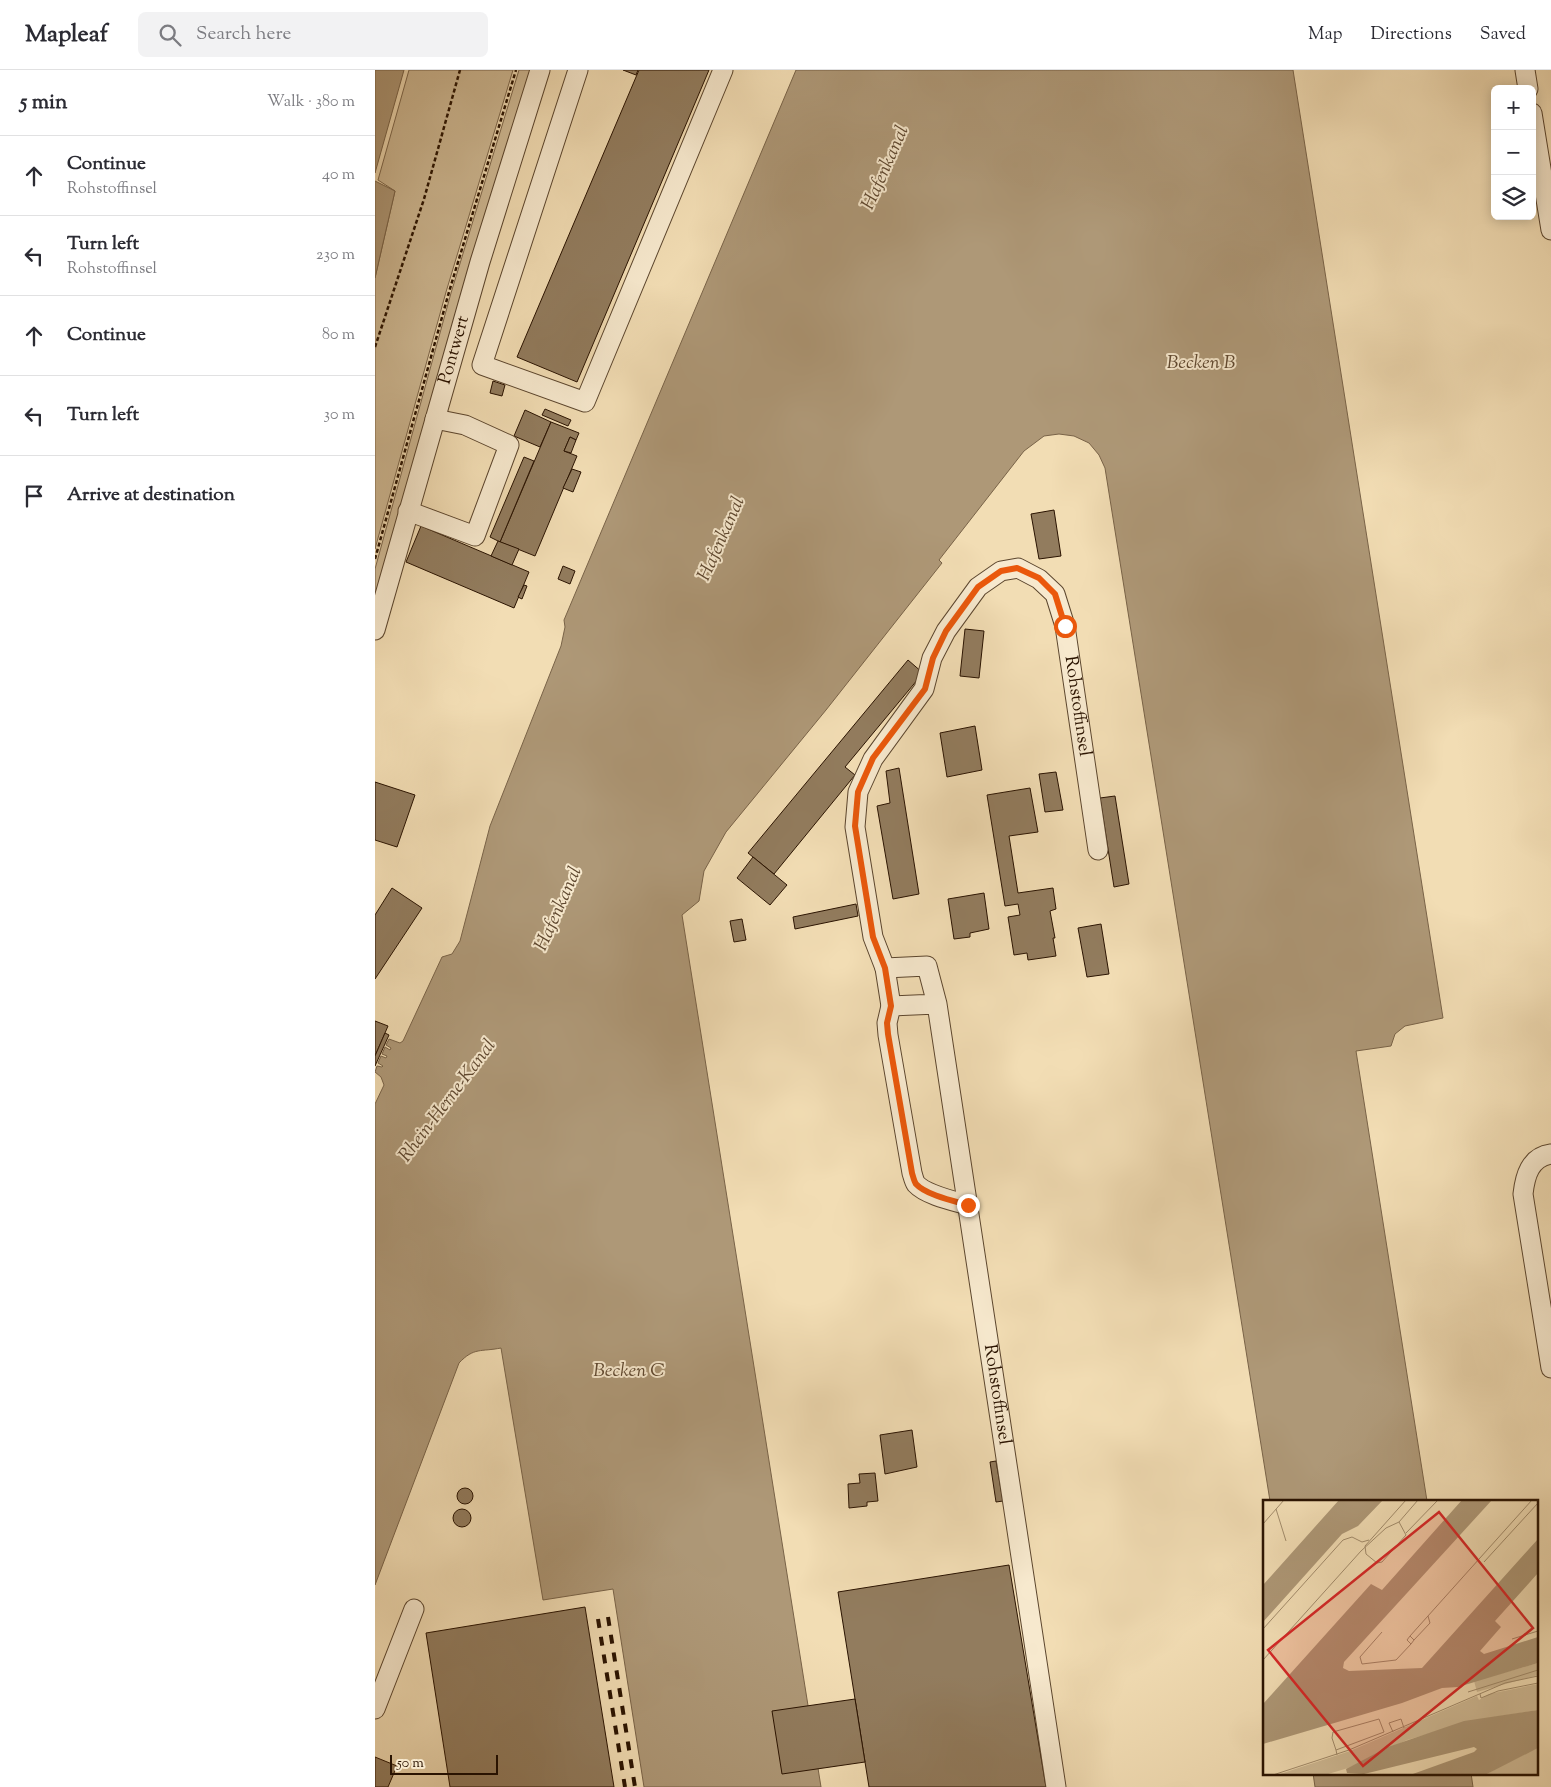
<!DOCTYPE html>
<meta charset="utf-8">
<style>
body{margin:0;font-family:"Sorts Mill Goudy",serif;background:#f2f2f3;color:#2b2b33}
.controls{position:absolute;right:15px;top:15px;display:grid;overflow:hidden;border-radius:8px;box-shadow:0 2px 12px #0003}
.controls button{width:45px;height:45px;display:grid;place-items:center;padding:0;border:0;border-bottom:1px solid #e1e1e2;background:#fff;color:#2b2b33;font:25px sans-serif}
.scale{position:absolute;left:15px;bottom:12px;width:108px;box-sizing:border-box;padding-left:5px;border:2px solid #2a1301;border-top:0;font-size:14px;line-height:18px;white-space:nowrap;color:#2a1301;-webkit-text-stroke:4px #f7e9ce;paint-order:stroke}
.stop{position:absolute;width:15px;height:15px;margin:-11px;border:4px solid #ea580c;border-radius:50%;background:#fff}
.stop.end{background:#ea580c;border-color:#fff;box-shadow:0 1px 5px #0008}
.list{margin:0;padding:0;list-style:none}
h2{display:flex;justify-content:space-between;align-items:center;height:65px;margin:0;padding:0 20px;font-size:21px}
h2 small{font-size:16px;font-weight:400;color:#7c7c81}
.list li{display:grid;grid-template-columns:32px 1fr auto;gap:15px;align-items:center;box-sizing:border-box;height:80px;padding:0 20px;border-top:1px solid #e1e1e2}
.list b{display:block;font-size:19px;white-space:nowrap}
.list p{margin:0;font-size:16px;white-space:nowrap;color:#7c7c81}
.list em{font-size:16px;font-style:normal;color:#7c7c81}
.icon{flex:none;width:28px;height:28px;fill:none;stroke:currentColor;stroke-width:2;stroke-linecap:round;stroke-linejoin:round}
.map{position:relative;flex:none;width:1176px;height:1717px;overflow:hidden}
header{display:flex;align-items:center;gap:30px;box-sizing:border-box;height:70px;padding:0 25px;background:#fff;border-bottom:1px solid #e1e1e2}
header strong{font-size:24px}
nav{display:flex;gap:28px;margin-inline-start:auto;font-size:18px}
.search{width:350px;height:45px;background:#f2f2f3;display:flex;align-items:center;gap:12px;box-sizing:border-box;padding:0 18px;border-radius:8px;color:#7c7c81;font-size:19px}
main{display:flex}
aside{flex:1;background:#fff}
.map>svg:first-child{display:block}
.green{fill:#d0bb96;stroke:#7d674c}
.water{fill:#ae9877;stroke:#796348}
.building{fill:#927c5e;stroke:#2a1301}
.lines{fill:none;stroke-linecap:round;stroke-linejoin:round}
.minor-casing{stroke:#5c462e;stroke-width:21}
.path{stroke:#2a1301;stroke-width:2.5;stroke-dasharray:4 2.5;stroke-linecap:butt}
.minor{stroke:#f7e9ce;stroke-width:19}
.rail{stroke:#2a1301;stroke-width:4;stroke-dasharray:9 9;stroke-linecap:butt}
.route{stroke:#ea580c;stroke-width:6}
.labels{text-anchor:middle;dominant-baseline:central;stroke-width:4;stroke-linejoin:round;paint-order:stroke}
.street-label{font-size:18px;fill:#2a1301;stroke:#f7e9ce}
.water-label{font-size:19px;font-style:italic;fill:#5f4830;stroke:#f7e9ce}
.inset-road{fill:none;stroke:#a28c6c;stroke-width:1}
.view{fill:#d62828;fill-opacity:0.15;stroke:#d62828;stroke-width:2.5}
.inset-edge{fill:none;stroke:#2a1301;stroke-width:2.5}
</style>
<header>
<strong>Mapleaf</strong>
<div class="search"><svg class="icon" aria-label="search" viewBox="0 0 24 24"><circle cx="10" cy="10" r="6"/><path d="M15 15l6 6"/></svg>Search here</div>
<nav><a>Map</a><a>Directions</a><a>Saved</a></nav>
</header>
<main>
<aside>
<h2>5 min<small>Walk · 380 m</small></h2>
<ul class="list">
<li><svg class="icon" aria-label="ahead" viewBox="0 0 24 24"><path d="M12 20V5M6 11l6-6 6 6"/></svg><div><b>Continue</b><p>Rohstoffinsel</p></div><em>40 m</em></li>
<li><svg class="icon" aria-label="left" viewBox="0 0 24 24"><path d="M17 20v-9H6M10 6l-5 5 5 5"/></svg><div><b>Turn left</b><p>Rohstoffinsel</p></div><em>230 m</em></li>
<li><svg class="icon" aria-label="ahead" viewBox="0 0 24 24"><path d="M12 20V5M6 11l6-6 6 6"/></svg><div><b>Continue</b></div><em>80 m</em></li>
<li><svg class="icon" aria-label="left" viewBox="0 0 24 24"><path d="M17 20v-9H6M10 6l-5 5 5 5"/></svg><div><b>Turn left</b></div><em>30 m</em></li>
<li><svg class="icon" aria-label="arrive" viewBox="0 0 24 24"><path d="M6 21V4h12l-3 4 3 4H6"/></svg><div><b>Arrive at destination</b></div></li>
</ul>
</aside>
<div class="map">
<svg width="1176" height="1717" viewBox="0 0 1176 1717">
<rect width="100%" height="100%" fill="#f2ddb4"/>
<filter id="stains"><feTurbulence type="fractalNoise" baseFrequency=".004" numOctaves="4"/><feColorMatrix values="0 0 0 0 .2 0 0 0 0 .09 0 0 0 0 .02 0 0 0 .5 -.17"/></filter>
<radialGradient id="worn" r=".72"><stop offset=".6" stop-color="#630" stop-opacity="0"/><stop offset="1" stop-color="#630" stop-opacity=".3"/></radialGradient>
<g class="green">
<polygon points="34,0 138,0 71,222 0,479 0,208 20,121 3,110"/>
<polygon points="144,0 158,0 0,538 0,499 76,223"/>
</g>
<g class="water">
<polygon points="0,0 29,0 0,103"/>
<path d="M421 0H918L1068 948 1030 956 1020 964 1016 976 981 981 1052 1431H895L730 398 724 385 714 373 699 366 684 364 669 366 649 381 564 490 567 493 451 640 351 762 329 801 324 831 307 845 446 1717H269L238 1519 168 1530 126 1278C106 1282 99 1277 84 1293L0 1515V1034L9 1015 6 1007 0 1002 2 996 7 997 8 996 3 993 6 986 11 988 12 986 7 984 10 977 15 980 16 978 11 975 14 969 25 973 28 971 67 887 77 884 85 871 115 756 186 576 190 557 189 550Z"/>
<polygon points="0,111 20,121 0,208"/>
<polygon points="938,1703 1096,1703 1098,1717 940,1717"/>
</g>
<g class="building">
<polygon points="248,0 263,0 261,5"/>
<polygon points="264,0 334,0 202,312 142,287"/>
<polygon points="118,311 130,315 127,326 115,323"/>
<polygon points="170,339 196,350 193,356 167,345"/>
<polygon points="150,340 176,352 165,377 139,366"/>
<polygon points="176,352 204,363 201,370 195,367 189,381 202,386 160,486 125,472"/>
<polygon points="195,367 201,370 196,383 189,381"/>
<polygon points="149,387 159,391 125,472 115,467"/>
<polygon points="197,399 206,402 198,422 188,418"/>
<polygon points="679,440 686,486 664,489 656,444"/>
<polygon points="46,456 154,502 139,538 31,492"/>
<polygon points="123,471 144,479 137,495 116,486"/>
<polygon points="188,496 200,501 195,514 183,509"/>
<polygon points="149,515 152,516 147,529 143,527"/>
<polygon points="590,559 609,561 604,608 585,606"/>
<polygon points="533,590 548,603 470,697 480,705 399,804 373,783"/>
<polygon points="600,656 607,700 572,707 565,663"/>
<polygon points="524,698 544,824 518,829 502,736 515,733 511,701"/>
<polygon points="681,702 688,740 670,742 664,704"/>
<polygon points="0,712 40,725 22,777 0,770"/>
<polygon points="655,718 663,762 634,766 643,823 678,818 681,839 675,841 680,868 678,868 681,886 653,890 652,883 639,885 633,847 645,845 643,834 630,836 612,725"/>
<polygon points="740,726 754,814 739,817 725,728"/>
<polygon points="378,787 412,815 395,835 362,808"/>
<polygon points="17,818 47,838 0,909 0,845"/>
<polygon points="609,823 614,859 595,863 595,867 579,869 573,829"/>
<polygon points="481,834 483,846 420,859 418,847"/>
<polygon points="367,849 371,870 359,872 355,851"/>
<polygon points="726,854 734,904 712,907 703,858"/>
<polygon points="0,951 13,956 0,986"/>
<polygon points="10,963 14,965 0,996 0,986"/>
<polygon points="537,1360 542,1397 510,1404 505,1365"/>
<polygon points="621,1391 628,1431 621,1432 615,1392"/>
<polygon points="500,1403 503,1431 492,1432 492,1436 474,1438 473,1414 485,1413 484,1404"/>
<circle cx="90" cy="1426" r="8"/>
<circle cx="87" cy="1448" r="9"/>
<polygon points="634,1495 671,1717 494,1717 463,1522"/>
<polygon points="210,1537 239,1717 75,1717 51,1563"/>
<polygon points="480,1629 490,1692 407,1704 397,1641"/>
<polygon points="0,1687 22,1696 13,1717 0,1717"/>
</g>
<g class="lines">
<g class="minor-casing">
<g id="minor">
<polyline points="203,0 107,295 210,332 348,0"/>
<polyline points="1150,0 1153,19"/>
<polyline points="1157,43 1176,160"/>
<polyline points="33,441 100,466 134,375 90,355 60,349"/>
<path id="s1" d="M0 560 105 192 165 0"/>
<path id="s2" d="M510 898 498 867 480 757 483 722 498 689 549 619 557 588 571 561 603 517 626 501 643 498 664 509 680 524 690 556 723 780"/>
<path id="s3" d="M562 934 516 936 510 898 552 896 562 934 681 1717"/>
<path d="M516 936 512 953 513 965 537 1103C538 1106 539 1111 541 1114 551 1125 579 1131 593 1135"/>
<path d="M1176 1084C1155 1087 1150 1106 1148 1124L1176 1298"/>
<polyline points="0,1639 39,1539"/>
</g>
</g>
<g class="path">
<polyline points="0,277 49,129 85,0"/>
<polyline points="0,489 74,222 141,0"/>
</g>
<use href="#minor" class="minor"/>
<g class="rail">
<polyline points="233,1547 260,1717"/>
<polyline points="223,1549 250,1717"/>
</g>
</g>
<g class="lines">
<path class="route" d="M593 1135C579 1131 551 1125 541 1114 539 1111 538 1106 537 1103L513 964 512 953 516 936 510 898 498 867 480 756 483 722 498 688 550 619 558 588 571 561 603 517 626 501 642 498 664 508 680 524 690 556"/>
</g>
<g class="labels">
<g class="street-label">
<text stroke="none"><textPath href="#s1" startOffset="291">Pontwert</textPath></text>
<text stroke="none"><textPath href="#s2" startOffset="625">Rohstoffinsel</textPath></text>
<text stroke="none"><textPath href="#s3" startOffset="561">Rohstoffinsel</textPath></text>
</g>
<g class="water-label">
<text transform="translate(511 98) rotate(-66)">Hafenkanal</text>
<text x="826" y="293">Becken B</text>
<text transform="translate(347 469) rotate(-66)">Hafenkanal</text>
<text transform="translate(184 839) rotate(-66)">Hafenkanal</text>
<text transform="translate(73 1031) rotate(-53)">Rhein-Herne-Kanal</text>
<text x="254" y="1301">Becken C</text>
</g>
</g>
<g transform="translate(888 1430)">
<rect width="275" height="275" fill="#f2ddb4"/>
<path d="M275 163V175L214 192 211 181ZM275 184V210L213 220 144 240 85 268 62 275H14L87 251 214 196 216 200 226 194ZM275 248V275H222L236 267Z" fill="#d0bb96"/>
<path d="M76 0H120L95 26 79 34 0 122V85ZM199 0H229L81 162 80 168 86 171 159 168 275 39V73L232 121 238 127 217 151 221 154 275 137V163L195 187 179 188 139 203 0 244V204L108 84 119 90ZM275 210V248L222 275H147L211 252 214 249 211 247 101 274 84 273 83 269 125 247 201 221Z" fill="#ae9877"/>
<path class="inset-road" d="M13 9 23 41M136 22 143 35 119 62 114 63 103 54 102 46 143 0M0 24 21 0M143 33 175 0M221 62 275 3M0 129 80 40 89 37 99 42 106 40M119 132 97 157 99 164 133 160 148 144M147 136 151 140 148 144 144 140 147 136 269 0M249 139 275 131M151 140 167 123 165 116M0 160 98 51 123 28 136 22 155 0M205 192 275 170M217 194 218 198 235 191 275 183M130 232 126 223 138 219 141 228M73 250 121 232 116 219 70 232 69 238 73 250 74 255M10 275 86 250 242 183 275 176"/>
<path class="view" d="M176 12 270 128 100 266 5 150Z"/>
<rect width="275" height="275" class="inset-edge"/>
</g>
<rect width="100%" height="100%" filter="url(#stains)"/>
<rect width="100%" height="100%" fill="url(#worn)"/>
</svg>
<div class="controls">
<button>+</button>
<button>−</button>
<button><svg class="icon" aria-label="layers" viewBox="0 0 24 24"><path d="M12 4l9 5-9 5-9-5zM3 14l9 5 9-5"/></svg></button>
</div>
<div class="scale">50 m</div>
<div class="stop" style="left:690px;top:556px"></div>
<div class="stop end" style="left:593px;top:1135px"></div>
</div>
</main>
